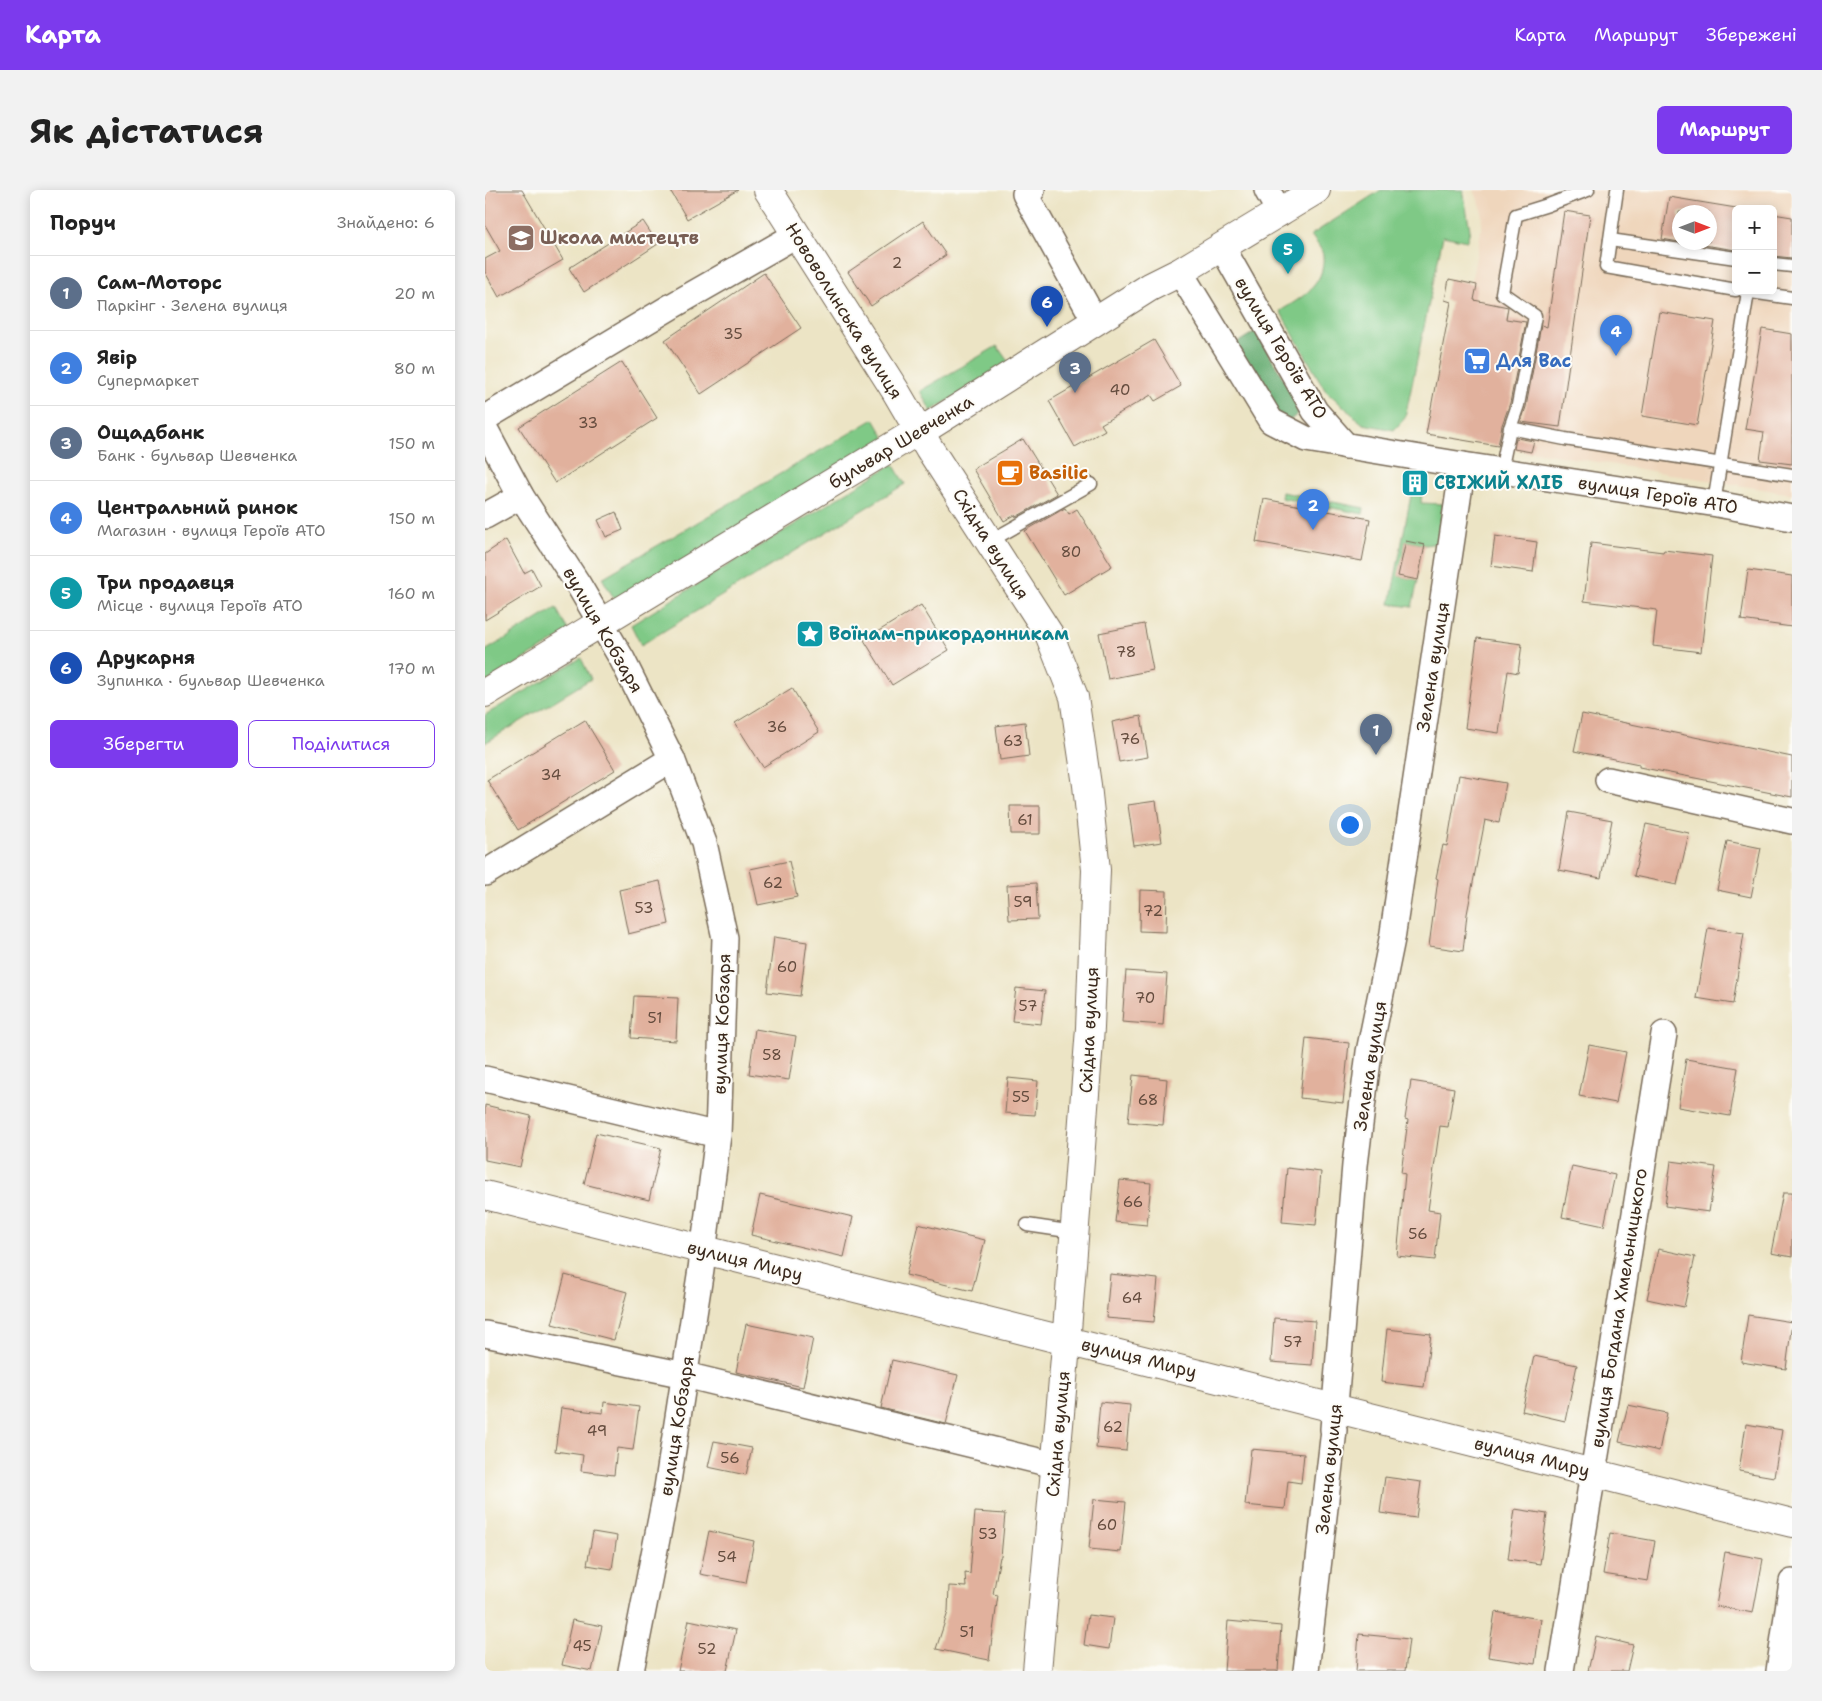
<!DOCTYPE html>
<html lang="uk">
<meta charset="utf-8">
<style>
body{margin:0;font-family:"Shantell Sans",sans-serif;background:#f2f2f2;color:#222}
.controls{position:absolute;right:15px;top:15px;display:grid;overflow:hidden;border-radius:8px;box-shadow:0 2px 12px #0003}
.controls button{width:45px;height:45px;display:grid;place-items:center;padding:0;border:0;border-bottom:1px solid #e0e0e0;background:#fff;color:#222;font:25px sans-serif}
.compass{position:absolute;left:1187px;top:15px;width:45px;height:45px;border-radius:50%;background:#fff;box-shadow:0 2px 12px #0003;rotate:90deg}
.you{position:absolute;left:864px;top:634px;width:18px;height:18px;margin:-12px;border:4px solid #fff;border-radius:50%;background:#1a73e8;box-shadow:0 0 0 8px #1a73e833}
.badge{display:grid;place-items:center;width:32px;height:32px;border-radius:50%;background:#7c3aed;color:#fff;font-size:16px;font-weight:700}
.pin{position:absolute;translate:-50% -41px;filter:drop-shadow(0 1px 2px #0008)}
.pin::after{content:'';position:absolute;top:26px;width:18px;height:15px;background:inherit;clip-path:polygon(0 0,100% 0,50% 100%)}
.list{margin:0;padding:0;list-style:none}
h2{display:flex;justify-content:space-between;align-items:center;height:65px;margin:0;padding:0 20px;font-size:21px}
h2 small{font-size:16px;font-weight:400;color:#767676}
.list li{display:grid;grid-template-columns:32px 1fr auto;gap:15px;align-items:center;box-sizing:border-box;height:75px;padding:0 20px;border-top:1px solid #e0e0e0}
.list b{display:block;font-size:19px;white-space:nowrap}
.list p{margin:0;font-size:16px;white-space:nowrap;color:#767676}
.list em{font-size:16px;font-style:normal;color:#767676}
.actions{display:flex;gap:10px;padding:15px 20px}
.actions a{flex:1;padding:11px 0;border:1px solid #7c3aed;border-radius:8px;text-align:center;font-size:18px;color:#7c3aed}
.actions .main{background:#7c3aed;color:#fff}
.map{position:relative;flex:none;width:1307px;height:1481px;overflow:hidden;border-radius:8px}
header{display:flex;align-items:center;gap:30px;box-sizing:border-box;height:70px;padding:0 25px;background:#7c3aed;color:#fff}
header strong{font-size:24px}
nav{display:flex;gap:28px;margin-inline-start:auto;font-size:18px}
.intro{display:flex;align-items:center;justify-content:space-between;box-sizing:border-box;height:120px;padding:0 30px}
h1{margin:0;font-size:35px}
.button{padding:12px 22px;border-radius:8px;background:#7c3aed;color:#fff;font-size:18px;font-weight:700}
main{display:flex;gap:30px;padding:0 30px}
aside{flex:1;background:#fff;border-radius:8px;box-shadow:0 2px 12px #0003}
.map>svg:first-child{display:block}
.built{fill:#efd6bc;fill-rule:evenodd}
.green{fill:#7fc986;stroke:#5d7a52}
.forest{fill:#67ad73;stroke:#516c48}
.building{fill:#e1b19d}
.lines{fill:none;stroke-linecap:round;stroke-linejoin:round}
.lane-casing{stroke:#796b58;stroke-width:15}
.street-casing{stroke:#796b58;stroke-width:28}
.secondary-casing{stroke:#796b58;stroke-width:30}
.lane{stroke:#fff;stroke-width:12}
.street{stroke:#fff;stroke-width:25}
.secondary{stroke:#fff;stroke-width:28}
.labels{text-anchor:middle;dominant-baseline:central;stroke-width:4;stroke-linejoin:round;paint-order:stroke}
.number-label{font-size:15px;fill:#644c3e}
.education-label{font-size:18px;font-weight:bold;fill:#785e54;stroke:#fdfcf7;text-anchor:start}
.street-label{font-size:18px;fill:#3b2a1e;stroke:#fdfcf7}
.shop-label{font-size:18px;font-weight:bold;fill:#366cbe;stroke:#fdfcf7;text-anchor:start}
.food-label{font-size:18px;font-weight:bold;fill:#c56008;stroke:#fdfcf7;text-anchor:start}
.culture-label{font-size:18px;font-weight:bold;fill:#0d838f;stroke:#fdfcf7;text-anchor:start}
</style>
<header>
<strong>Карта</strong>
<nav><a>Карта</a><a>Маршрут</a><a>Збережені</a></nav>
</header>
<div class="intro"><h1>Як дістатися</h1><a class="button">Маршрут</a></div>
<main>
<aside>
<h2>Поруч<small>Знайдено: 6</small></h2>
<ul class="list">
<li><span class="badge" style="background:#5c6f8a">1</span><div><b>Сам-Моторс</b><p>Паркінг · Зелена вулиця</p></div><em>20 m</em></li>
<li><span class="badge" style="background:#3f7fe0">2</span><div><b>Явір</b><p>Супермаркет</p></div><em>80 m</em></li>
<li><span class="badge" style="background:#5c6f8a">3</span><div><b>Ощадбанк</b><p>Банк · бульвар Шевченка</p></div><em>150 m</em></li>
<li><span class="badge" style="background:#3f7fe0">4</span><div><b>Центральний ринок</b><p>Магазин · вулиця Героїв АТО</p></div><em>150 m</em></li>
<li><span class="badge" style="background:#0f9aa8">5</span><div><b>Три продавця</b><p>Місце · вулиця Героїв АТО</p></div><em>160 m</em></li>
<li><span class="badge" style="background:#1a4fb4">6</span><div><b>Друкарня</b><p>Зупинка · бульвар Шевченка</p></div><em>170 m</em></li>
</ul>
<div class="actions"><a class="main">Зберегти</a><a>Поділитися</a></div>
</aside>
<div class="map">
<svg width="1307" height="1481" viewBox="0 0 1307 1481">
<rect width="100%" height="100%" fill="#fdfcf7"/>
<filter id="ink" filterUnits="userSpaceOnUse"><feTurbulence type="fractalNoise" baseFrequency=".02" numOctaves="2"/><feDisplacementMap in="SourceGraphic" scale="10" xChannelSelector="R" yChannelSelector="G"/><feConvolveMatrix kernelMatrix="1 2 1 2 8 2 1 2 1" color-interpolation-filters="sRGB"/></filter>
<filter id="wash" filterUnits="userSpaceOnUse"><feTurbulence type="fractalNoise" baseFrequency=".0096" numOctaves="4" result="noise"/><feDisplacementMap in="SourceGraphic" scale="20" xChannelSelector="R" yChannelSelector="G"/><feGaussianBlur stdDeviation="1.12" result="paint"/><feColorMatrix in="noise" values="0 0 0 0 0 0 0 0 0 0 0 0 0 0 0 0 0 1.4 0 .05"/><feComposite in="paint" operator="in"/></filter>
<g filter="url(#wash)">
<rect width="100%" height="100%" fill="#ece4c5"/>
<path class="built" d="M989 0H1307V304L941 244 966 112 960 110 964 89 986 93 997 35 996 17ZM1251 19H1288V101H1251ZM1194 22H1224V52H1194Z"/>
<g class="green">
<path d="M896 0H978L985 40 982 51 958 46 920 228 909 240 878 234 840 200 795 121C816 108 841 95 838 65 837 59 830 51 826 45Z"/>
<polygon points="512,156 524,173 446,221 435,201"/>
<polygon points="389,229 404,255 130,410 117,388"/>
<polygon points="408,274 420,294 156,455 146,435"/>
<polygon points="927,300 937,301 936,313 958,314 953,353 940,355 921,351 914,386 933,390 927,417 905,414"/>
<polygon points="797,302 879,318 878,324 796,308"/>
<polygon points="71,418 84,442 0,493 0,461"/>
<polygon points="96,468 106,489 0,553 0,525"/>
</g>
<polygon class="forest" points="771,141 809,207 813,224 804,231 796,230 747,156"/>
<g id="blocks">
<g class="building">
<polygon points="0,0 37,0 78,70 14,107 0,82 0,69 15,61 0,35"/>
<polygon points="185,0 253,0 202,29"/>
<polygon points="1184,7 1251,18 1251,60 1200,52 1224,52 1224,22 1194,22 1194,52 1177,49"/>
<polygon points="1079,21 1105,25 1075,237 1036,232 1041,217 1056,135 1062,137"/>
<polygon points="1288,24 1307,27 1307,68 1288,66"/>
<polygon points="158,31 173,54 99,102 84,78"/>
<polygon points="438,31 461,65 386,116 363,82"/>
<polygon points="279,83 316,138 216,204 180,150"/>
<polygon points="964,89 992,95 989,110 1023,117 1021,129 1041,132 1025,213 1017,235 1013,256 941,244 966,112 960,110"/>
<polygon points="1174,122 1230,131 1212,235 1157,226"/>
<polygon points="1277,139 1307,144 1307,274 1275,270 1279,242 1260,239"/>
<polygon points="669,150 696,196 670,211 666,205 616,234 620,240 590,257 564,211"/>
<polygon points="137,172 172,228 70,293 34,237"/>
<polygon points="1031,248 1049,251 1046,262 1029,259"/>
<polygon points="538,249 572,304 531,327 530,325 519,331 488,279"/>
<polygon points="779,309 885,329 877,371 771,352"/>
<polygon points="580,318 584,324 592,319 627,376 579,405 540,341"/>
<polygon points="131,322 138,340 121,347 113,330"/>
<polygon points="1010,346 1052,352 1048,382 1006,376"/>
<polygon points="21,350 39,383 47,379 56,396 0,430 0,364"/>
<polygon points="921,351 940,355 933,390 913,386"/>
<polygon points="1106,353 1178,362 1179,360 1227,366 1216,462 1168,456 1172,420 1099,411"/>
<polygon points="1263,380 1307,386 1307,437 1256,430"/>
<polygon points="436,415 464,460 407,495 379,450"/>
<polygon points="659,434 668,480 623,489 614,443"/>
<polygon points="992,448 1037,454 1033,483 1023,481 1014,543 980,538"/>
<polygon points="307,498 334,542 278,577 250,533"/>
<polygon points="1097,524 1307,567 1307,607 1154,577 1154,574 1089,561"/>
<polygon points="656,526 663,567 634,572 627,532"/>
<polygon points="100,530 130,580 33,640 2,590"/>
<polygon points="540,532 544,566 515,570 511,536"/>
<polygon points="974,585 1021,593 1014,633 1000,630 982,724 978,761 944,756 953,689 951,688 958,655 962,656"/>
<polygon points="671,611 677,652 649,656 643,615"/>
<polygon points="525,616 555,616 555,644 526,644"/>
<polygon points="1084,622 1127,630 1116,688 1074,680"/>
<polygon points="1161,634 1204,643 1192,695 1149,686"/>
<polygon points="1242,651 1276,658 1266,707 1232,700"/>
<polygon points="304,671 312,707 273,715 265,679"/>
<polygon points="175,691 184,734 143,744 134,700"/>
<polygon points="551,693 553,729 524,730 522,695"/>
<polygon points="655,700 682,701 681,742 654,741"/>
<polygon points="1223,738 1259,743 1248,814 1211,808"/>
<polygon points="289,747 322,752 315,806 282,802"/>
<polygon points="641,781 682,784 678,835 637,832"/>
<polygon points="531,798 560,801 556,834 527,831"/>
<polygon points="149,806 193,808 191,851 146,848"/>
<polygon points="270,839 311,846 304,890 264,884"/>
<polygon points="821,848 864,853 858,913 815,908"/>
<polygon points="1104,855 1141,862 1131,913 1094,906"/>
<polygon points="1201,869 1253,878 1245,926 1193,917"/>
<polygon points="648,885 682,889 678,935 643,932"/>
<polygon points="523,888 553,891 550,925 520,923"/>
<polygon points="926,891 969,898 963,937 955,936 943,1020 955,1022 950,1070 912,1066 920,984 916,983 923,930 920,929"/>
<polygon points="0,915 46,926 35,977 0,970"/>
<polygon points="111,943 176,958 164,1010 99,994"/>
<polygon points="1186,971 1231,977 1224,1022 1180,1016"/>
<polygon points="1087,976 1130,985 1119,1036 1077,1027"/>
<polygon points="802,978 836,982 831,1035 797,1032"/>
<polygon points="635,990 666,993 662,1035 630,1032"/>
<polygon points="1298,1003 1307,1003 1307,1067 1286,1063"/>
<polygon points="275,1005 368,1027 359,1067 266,1045"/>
<polygon points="433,1034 500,1050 487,1101 421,1085"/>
<polygon points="1173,1059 1210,1067 1199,1117 1162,1109"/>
<polygon points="625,1084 673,1089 669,1132 621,1128"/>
<polygon points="80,1085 142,1102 129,1150 67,1134"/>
<polygon points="1263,1125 1307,1132 1301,1179 1256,1172"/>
<polygon points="789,1128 830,1131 827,1175 786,1172"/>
<polygon points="261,1134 328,1148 318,1197 251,1182"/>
<polygon points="902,1139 946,1144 939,1197 896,1192"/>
<polygon points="1049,1166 1092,1175 1080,1231 1037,1221"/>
<polygon points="407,1170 473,1185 461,1234 396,1218"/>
<polygon points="119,1212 154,1217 148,1260 132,1258 129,1285 96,1281 98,1265 70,1261 76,1218 118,1223"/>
<polygon points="615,1212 645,1215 641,1261 611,1258"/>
<polygon points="1143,1215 1182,1223 1174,1261 1134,1252"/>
<polygon points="1261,1234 1297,1240 1289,1287 1254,1281"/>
<polygon points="229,1251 267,1258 261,1285 223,1277"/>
<polygon points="766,1259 819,1264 816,1293 803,1291 800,1319 760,1315"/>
<polygon points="900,1287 936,1292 931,1328 895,1323"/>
<polygon points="609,1309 641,1312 636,1362 604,1359"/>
<polygon points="1030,1319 1062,1324 1055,1374 1023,1369"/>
<polygon points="490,1322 520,1324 516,1367 515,1367 508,1404 513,1405 504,1470 451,1459 463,1422 464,1396 481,1397 480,1383 485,1384"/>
<polygon points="224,1341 269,1351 261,1393 215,1384"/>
<polygon points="108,1342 132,1346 127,1379 102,1375"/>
<polygon points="1125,1343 1170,1351 1163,1391 1118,1384"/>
<polygon points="1240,1362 1278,1369 1268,1423 1231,1416"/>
<polygon points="1010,1422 1056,1429 1050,1474 1003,1467"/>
<polygon points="603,1425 628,1428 624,1459 599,1455"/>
<polygon points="87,1430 117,1436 107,1481 77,1475"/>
<polygon points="204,1430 251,1440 242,1481 193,1481"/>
<polygon points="743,1431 796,1436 793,1481 739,1481"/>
<polygon points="874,1444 924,1449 920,1481 871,1481"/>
<polygon points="1111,1446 1148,1455 1142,1481 1103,1481"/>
</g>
</g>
</g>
<g filter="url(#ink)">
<use href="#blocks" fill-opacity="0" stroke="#796b58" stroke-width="1"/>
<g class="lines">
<g class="lane-casing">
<g id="lane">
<polyline points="1132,0 1121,77 1251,100"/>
<polyline points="1125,50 1251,68"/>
<polyline points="1288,74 1307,76"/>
<polyline points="1259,101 1307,108"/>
<polyline points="1025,238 1080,249 1307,285"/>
<polyline points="1016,281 1025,238 1033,215 1050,126 1017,103 1031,25 1063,15 1103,0"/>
<polyline points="1229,313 1263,102"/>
<polyline points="505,351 606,294"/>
<polyline points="542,1035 589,1042"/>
</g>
</g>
<g class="street-casing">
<g id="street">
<polyline points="547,0 540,4 610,131"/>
<polyline points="782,0 795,23"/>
<polyline points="737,57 830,221 861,256"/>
<polyline points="695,82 786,231 821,249 978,275 1232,314 1307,328"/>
<polyline points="0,228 187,116 311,45"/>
<polyline points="0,239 36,306 93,394 137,469 187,569 219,653 240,748 233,945 216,1079 182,1298 146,1481"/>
<polyline points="0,326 36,306"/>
<polyline points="1123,590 1307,631"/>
<polyline points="0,683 187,569"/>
<polyline points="0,889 233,945"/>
<polyline points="0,1144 200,1185 570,1275"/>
<polyline points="821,1481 849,1240 848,1239 870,975 884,862 907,749 978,275"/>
<polyline points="1076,1481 1179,844"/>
<polyline points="1294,1481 1307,1392"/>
</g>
</g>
<g class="secondary-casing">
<g id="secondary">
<polyline points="283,0 410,200 444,258 564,444 589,507 602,595 611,680 605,838 580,1167 552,1481"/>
<polyline points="0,503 421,248 435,242 665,97 695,82 831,0"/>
<polyline points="0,1005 1307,1333"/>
</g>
</g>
<use href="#lane" class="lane"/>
<use href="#street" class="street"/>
<use href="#secondary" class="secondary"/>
</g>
</g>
<defs>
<g id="school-square" transform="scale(1.4375)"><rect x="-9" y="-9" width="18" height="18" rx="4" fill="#8d6e63" stroke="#fdfcf7"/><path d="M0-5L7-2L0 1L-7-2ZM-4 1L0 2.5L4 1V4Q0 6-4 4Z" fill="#fff"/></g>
<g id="supermarket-square" transform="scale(1.4375)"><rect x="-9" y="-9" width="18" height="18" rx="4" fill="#3f7fe0" stroke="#fdfcf7"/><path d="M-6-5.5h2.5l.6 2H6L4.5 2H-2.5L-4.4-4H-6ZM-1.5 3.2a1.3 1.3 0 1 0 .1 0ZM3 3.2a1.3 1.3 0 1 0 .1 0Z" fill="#fff"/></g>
<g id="cafe-square" transform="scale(1.4375)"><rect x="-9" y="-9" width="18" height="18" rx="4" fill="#e8710a" stroke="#fdfcf7"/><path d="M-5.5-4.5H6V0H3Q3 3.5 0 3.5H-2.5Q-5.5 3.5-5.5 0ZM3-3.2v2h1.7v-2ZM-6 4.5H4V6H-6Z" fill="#fff"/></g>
<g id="building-square" transform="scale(1.4375)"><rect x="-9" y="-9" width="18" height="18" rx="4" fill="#0f9aa8" stroke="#fdfcf7"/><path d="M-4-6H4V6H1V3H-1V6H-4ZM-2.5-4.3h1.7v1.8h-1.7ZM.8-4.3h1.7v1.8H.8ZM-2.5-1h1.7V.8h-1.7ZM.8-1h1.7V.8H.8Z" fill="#fff"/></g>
<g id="sight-square" transform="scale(1.4375)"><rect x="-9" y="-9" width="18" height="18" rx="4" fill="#0f9aa8" stroke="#fdfcf7"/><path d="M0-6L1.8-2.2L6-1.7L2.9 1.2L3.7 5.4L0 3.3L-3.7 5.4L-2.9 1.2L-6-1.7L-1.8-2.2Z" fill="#fff"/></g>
</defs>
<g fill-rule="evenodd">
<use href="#school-square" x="36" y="48"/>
<use href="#supermarket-square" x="992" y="171"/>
<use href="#cafe-square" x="525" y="283"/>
<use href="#building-square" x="930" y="293"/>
<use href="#sight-square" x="325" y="444"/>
</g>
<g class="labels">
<g class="number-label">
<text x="412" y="73">2</text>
<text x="248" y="144">35</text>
<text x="635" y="200">40</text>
<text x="103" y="233">33</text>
<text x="586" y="362">80</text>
<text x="641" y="462">78</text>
<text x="292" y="537">36</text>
<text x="645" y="549">76</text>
<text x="528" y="551">63</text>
<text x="66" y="585">34</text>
<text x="540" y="630">61</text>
<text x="288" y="693">62</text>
<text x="538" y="712">59</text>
<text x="159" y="718">53</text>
<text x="668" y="721">72</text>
<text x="302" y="777">60</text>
<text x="660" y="808">70</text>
<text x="543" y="816">57</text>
<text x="170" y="828">51</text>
<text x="287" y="865">58</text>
<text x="536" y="907">55</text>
<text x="663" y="910">68</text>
<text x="648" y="1012">66</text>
<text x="933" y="1044">56</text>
<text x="647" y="1108">64</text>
<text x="808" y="1152">57</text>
<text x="628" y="1237">62</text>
<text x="112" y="1241">49</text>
<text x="245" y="1268">56</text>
<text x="622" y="1335">60</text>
<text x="503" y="1344">53</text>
<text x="242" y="1367">54</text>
<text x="482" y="1442">51</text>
<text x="97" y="1456">45</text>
<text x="222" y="1459">52</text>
</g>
<g class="education-label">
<text x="55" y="48">Школа мистецтв</text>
</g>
<g class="street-label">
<text transform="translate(359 121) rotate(58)">Нововолинська вулиця</text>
<text transform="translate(796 158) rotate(59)">вулиця Героїв АТО</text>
<text transform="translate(416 252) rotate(-31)">бульвар Шевченка</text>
<text transform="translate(1173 305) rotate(9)">вулиця Героїв АТО</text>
<text transform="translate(506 354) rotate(58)">Східна вулиця</text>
<text transform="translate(118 440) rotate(60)">вулиця Кобзаря</text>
<text transform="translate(948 477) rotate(-81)">Зелена вулиця</text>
<text transform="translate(237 834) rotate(-88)">вулиця Кобзаря</text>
<text transform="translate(604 840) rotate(-87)">Східна вулиця</text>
<text transform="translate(885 876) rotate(-81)">Зелена вулиця</text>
<text transform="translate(260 1071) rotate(14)">вулиця Миру</text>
<text transform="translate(1134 1118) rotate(-81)">вулиця Богдана Хмельницького</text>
<text transform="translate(654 1168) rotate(14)">вулиця Миру</text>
<text transform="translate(192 1236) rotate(-81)">вулиця Кобзаря</text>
<text transform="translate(573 1244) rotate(-85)">Східна вулиця</text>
<text transform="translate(1047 1267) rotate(14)">вулиця Миру</text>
<text transform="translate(844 1279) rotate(-84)">Зелена вулиця</text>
</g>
<g class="shop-label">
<text x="1011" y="171">Для Вас</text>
</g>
<g class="food-label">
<text x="544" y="283">Basilic</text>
</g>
<g class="culture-label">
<text x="949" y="293">СВІЖИЙ ХЛІБ</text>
<text x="344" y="444">Воїнам-прикордонникам</text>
</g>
</g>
</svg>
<div class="controls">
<button>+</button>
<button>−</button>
</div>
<svg class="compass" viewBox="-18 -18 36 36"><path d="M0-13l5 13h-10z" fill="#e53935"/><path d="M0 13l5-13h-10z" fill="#767676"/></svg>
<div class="you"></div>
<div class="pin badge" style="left:891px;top:565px;background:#5c6f8a">1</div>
<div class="pin badge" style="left:828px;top:340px;background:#3f7fe0">2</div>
<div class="pin badge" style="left:590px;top:203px;background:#5c6f8a">3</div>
<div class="pin badge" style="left:1131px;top:166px;background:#3f7fe0">4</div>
<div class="pin badge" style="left:803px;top:84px;background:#0f9aa8">5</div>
<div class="pin badge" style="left:562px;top:137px;background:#1a4fb4">6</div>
</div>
</main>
